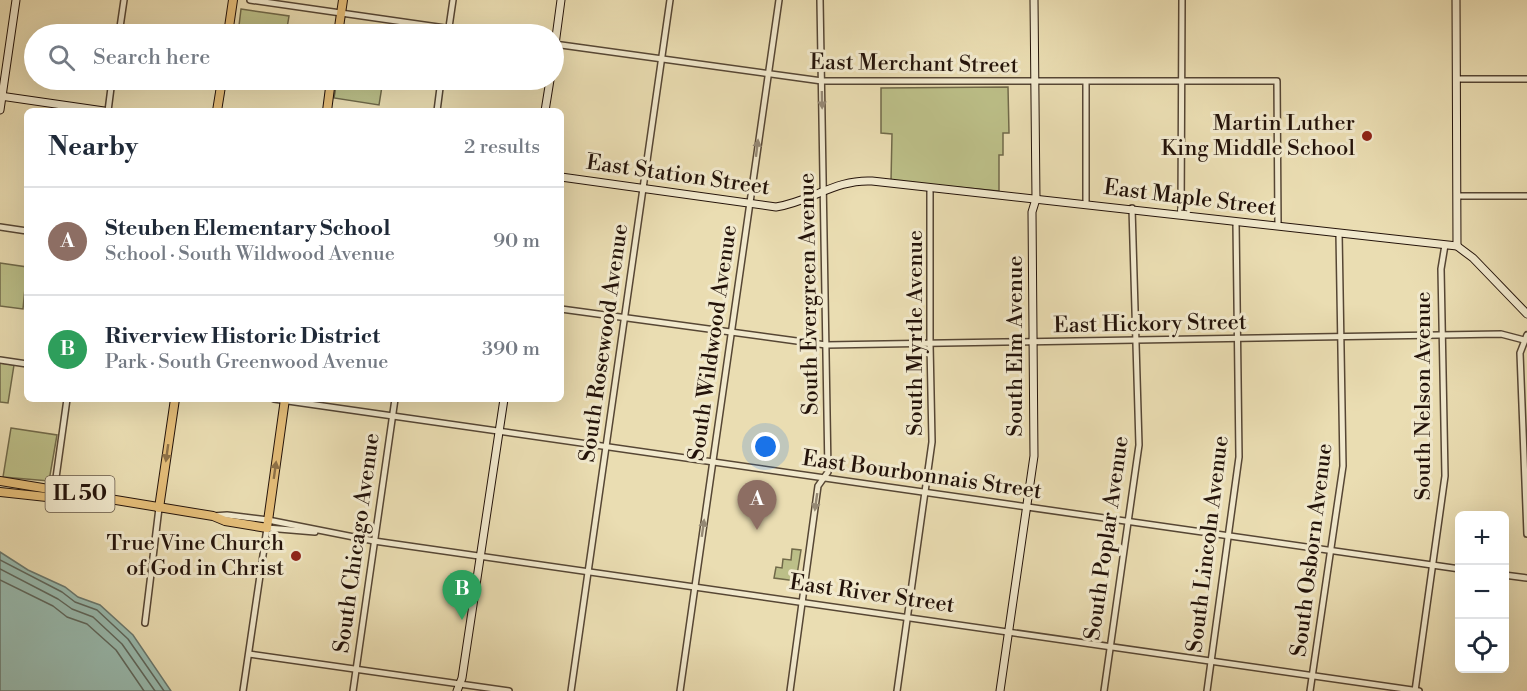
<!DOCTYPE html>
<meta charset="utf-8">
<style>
body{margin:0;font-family:"Libre Bodoni",serif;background:#f2f2f3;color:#1f2937}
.controls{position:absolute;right:18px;bottom:18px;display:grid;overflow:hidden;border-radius:9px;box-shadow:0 6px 24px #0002}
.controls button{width:54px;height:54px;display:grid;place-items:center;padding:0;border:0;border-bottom:2px solid #e0e1e3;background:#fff;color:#1f2937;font:30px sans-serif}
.you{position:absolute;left:766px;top:447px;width:21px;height:21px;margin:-15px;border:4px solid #fff;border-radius:50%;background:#1a73e8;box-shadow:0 0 0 9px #1a73e833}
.badge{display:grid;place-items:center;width:39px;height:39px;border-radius:50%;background:#ea580c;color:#fff;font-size:20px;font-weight:700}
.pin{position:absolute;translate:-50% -50px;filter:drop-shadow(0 2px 3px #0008)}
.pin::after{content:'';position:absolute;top:32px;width:21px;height:18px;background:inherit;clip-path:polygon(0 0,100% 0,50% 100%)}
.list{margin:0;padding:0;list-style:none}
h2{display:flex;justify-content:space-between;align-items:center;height:78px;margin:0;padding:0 24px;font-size:26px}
h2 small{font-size:20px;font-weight:400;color:#747a83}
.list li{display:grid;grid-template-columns:39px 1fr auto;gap:18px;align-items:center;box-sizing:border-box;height:108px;padding:0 24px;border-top:2px solid #e0e1e3}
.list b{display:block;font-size:22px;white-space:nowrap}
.list p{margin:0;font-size:20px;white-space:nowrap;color:#747a83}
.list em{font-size:20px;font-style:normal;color:#747a83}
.icon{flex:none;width:33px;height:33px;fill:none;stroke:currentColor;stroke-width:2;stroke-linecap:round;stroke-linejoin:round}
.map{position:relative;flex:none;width:1527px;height:691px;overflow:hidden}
.search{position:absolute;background:#fff;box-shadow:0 6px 24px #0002;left:24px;top:24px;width:540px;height:66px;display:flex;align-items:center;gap:15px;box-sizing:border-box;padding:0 21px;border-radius:33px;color:#747a83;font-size:22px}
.panel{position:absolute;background:#fff;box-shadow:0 6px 24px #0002;left:24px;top:108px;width:540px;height:294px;border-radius:9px}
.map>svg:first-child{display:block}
.green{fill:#bcbf88;stroke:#706949;stroke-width:1.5}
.water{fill:#98bbb0;stroke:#6a786e;stroke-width:1.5}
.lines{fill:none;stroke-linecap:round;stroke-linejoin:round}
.shore{stroke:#5e675d;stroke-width:1.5}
.street-casing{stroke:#564634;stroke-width:8}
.secondary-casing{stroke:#24130a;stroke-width:9}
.primary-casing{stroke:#24130a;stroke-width:10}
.street{stroke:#f1e9cd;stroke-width:5}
.secondary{stroke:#f1e9cd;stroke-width:7}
.primary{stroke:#e5be79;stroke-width:8}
.oneway{fill:#958975}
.oneway2{fill:#8e7147}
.poi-dot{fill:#8f2418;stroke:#f1e9cd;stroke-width:2}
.labels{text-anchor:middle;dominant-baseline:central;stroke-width:6;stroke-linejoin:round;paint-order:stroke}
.shield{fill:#f1e9cd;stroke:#625344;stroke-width:1.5}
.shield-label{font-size:21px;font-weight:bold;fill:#24130a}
.street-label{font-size:22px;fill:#24130a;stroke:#f1e9cd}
.poi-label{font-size:22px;fill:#24130a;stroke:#f1e9cd;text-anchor:end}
</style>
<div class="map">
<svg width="1527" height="691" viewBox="0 0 1527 691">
<rect width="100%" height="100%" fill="#eaddb2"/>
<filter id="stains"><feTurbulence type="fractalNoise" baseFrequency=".00333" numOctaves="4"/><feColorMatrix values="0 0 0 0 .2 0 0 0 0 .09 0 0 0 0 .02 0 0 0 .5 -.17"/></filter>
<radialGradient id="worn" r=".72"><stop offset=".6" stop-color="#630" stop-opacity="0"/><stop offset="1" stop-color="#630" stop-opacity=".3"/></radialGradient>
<g class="green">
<polygon points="241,9 289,16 286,34 238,34"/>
<polygon points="337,80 383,80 379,105 334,98"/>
<polygon points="1008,87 1009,133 1003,133 1003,155 999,155 999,191 891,181 892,134 881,133 881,88"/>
<polygon points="0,263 27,267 23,309 0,306"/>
<polygon points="0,363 14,365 8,403 0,402"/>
<polygon points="11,428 57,435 49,481 3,477"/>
<polygon points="792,549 801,550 796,581 774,578 776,567 782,568 783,559 791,560"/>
</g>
<polygon class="water" points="0,552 28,570 65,587 78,597 100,605 133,635 171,691 0,691"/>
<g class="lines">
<g class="shore">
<polyline points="0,560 62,592 75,602 97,610 128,639 164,691"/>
<polyline points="0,569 58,599 72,609 93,617 122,644 155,691"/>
<polyline points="0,580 53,606 67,617 87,624 116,650 144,691"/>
</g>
<g class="street-casing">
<g id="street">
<polyline points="250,0 487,34"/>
<polyline points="119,34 124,0"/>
<polyline points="448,34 453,0"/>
<polyline points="554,44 822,81 1277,81 1278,226"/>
<polyline points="1457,79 1527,79"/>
<polyline points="1086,82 1086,204"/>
<polyline points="108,111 112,80"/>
<polyline points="437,111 441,80"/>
<polyline points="1458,196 1527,196"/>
<polyline points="1181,215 1182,0"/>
<polyline points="0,227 27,231"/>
<polyline points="561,309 826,345 1501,334 1524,340"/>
<polyline points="1527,335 1520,353 1527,534"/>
<polyline points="0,360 27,364"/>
<polyline points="274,399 1460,569"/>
<polyline points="54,492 67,399"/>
<polyline points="213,516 227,515 268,520 374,541 1419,691"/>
<polyline points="1504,575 1527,578"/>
<polyline points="145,623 159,508"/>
<polyline points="249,654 509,691"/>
<polyline points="243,691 267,528 315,532"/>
<polyline points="353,691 395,399"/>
<polyline points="571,691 670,0"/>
<polyline points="680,691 779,0"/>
<polyline points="790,691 818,486 828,472 820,0"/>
<polyline points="897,691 932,442 930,344 930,188"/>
<polyline points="1104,691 1139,445 1132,208"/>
<polyline points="1207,691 1239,457 1236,222"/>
<polyline points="1310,691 1343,466 1339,233"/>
<polyline points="1415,691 1445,476 1441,269 1445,245"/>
</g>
</g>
<g class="secondary-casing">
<g id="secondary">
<polyline points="1456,0 1457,246"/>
<polyline points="554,52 561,0"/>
<polyline points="0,96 104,111"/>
<polyline points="0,110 16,0"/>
<polyline points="545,111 550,80"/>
<path d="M561 177 776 207C810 202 836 179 872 181L1457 246 1473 258 1527 314"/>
<polyline points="457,691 462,678 504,399"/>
<polyline points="1000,691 1034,456 1032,212 1036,199 1034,0"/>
</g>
</g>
<g class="primary-casing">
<g id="primary">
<polyline points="228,34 233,0"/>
<polyline points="338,34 343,0"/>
<polyline points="217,111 222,80"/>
<polyline points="327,111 331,80"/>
<polyline points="0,481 213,516 225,521 267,528 285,399"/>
<polyline points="0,492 102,503"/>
<polyline points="159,508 175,399"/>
</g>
</g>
<use href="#street" class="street"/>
<use href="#secondary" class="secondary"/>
<use href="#primary" class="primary"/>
</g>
<defs><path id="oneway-solid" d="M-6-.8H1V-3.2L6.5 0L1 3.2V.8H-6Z" transform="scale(1.5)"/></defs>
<g class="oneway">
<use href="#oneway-solid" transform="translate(822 100) rotate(89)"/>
<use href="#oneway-solid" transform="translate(757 148) rotate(-83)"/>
<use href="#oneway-solid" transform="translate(816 502) rotate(98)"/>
<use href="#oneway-solid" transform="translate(703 528) rotate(-82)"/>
</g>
<g class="oneway2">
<use href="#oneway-solid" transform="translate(167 453) rotate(98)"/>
<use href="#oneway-solid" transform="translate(275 470) rotate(-82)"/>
</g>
<g class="poi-dot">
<circle cx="1367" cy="136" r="6"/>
<circle cx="296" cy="556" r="6"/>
</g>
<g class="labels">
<rect class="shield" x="45.5" y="476" width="69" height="36" rx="4.5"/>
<g class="shield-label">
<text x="80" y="494">IL 50</text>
</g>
<g class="street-label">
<text transform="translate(914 64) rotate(1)">East Merchant Street</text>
<text transform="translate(678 175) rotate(8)">East Station Street</text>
<text transform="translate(1190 198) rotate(7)">East Maple Street</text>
<text transform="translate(809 294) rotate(-91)">South Evergreen Avenue</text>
<text transform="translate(1150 324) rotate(-1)">East Hickory Street</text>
<text transform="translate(915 333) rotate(-90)">South Myrtle Avenue</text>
<text transform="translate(604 343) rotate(-82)">South Rosewood Avenue</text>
<text transform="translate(713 343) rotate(-82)">South Wildwood Avenue</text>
<text transform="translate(1015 346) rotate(-90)">South Elm Avenue</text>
<text transform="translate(1423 396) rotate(-90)">South Nelson Avenue</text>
<text transform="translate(922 475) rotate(8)">East Bourbonnais Street</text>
<text transform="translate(1107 538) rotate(-82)">South Poplar Avenue</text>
<text transform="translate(357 543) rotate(-82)">South Chicago Avenue</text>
<text transform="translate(1208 544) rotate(-83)">South Lincoln Avenue</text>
<text transform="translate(1312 550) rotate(-83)">South Osborn Avenue</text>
<text transform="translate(872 594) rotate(8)">East River Street</text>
</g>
<g class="poi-label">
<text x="1355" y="123">Martin Luther<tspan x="1355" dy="25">King Middle School</tspan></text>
<text x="284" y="543">True Vine Church<tspan x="284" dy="25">of God in Christ</tspan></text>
</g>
</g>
<rect width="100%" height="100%" filter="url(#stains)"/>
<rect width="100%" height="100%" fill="url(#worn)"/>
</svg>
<div class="controls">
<button>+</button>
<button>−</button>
<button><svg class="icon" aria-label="locate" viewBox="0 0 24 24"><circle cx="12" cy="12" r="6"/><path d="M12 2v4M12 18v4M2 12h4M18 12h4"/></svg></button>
</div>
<div class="you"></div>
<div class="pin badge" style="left:757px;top:530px;background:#8d6e63">A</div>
<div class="pin badge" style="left:462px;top:620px;background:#2e9e5b">B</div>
<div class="search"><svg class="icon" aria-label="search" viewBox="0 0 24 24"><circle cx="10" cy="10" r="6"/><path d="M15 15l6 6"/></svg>Search here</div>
<section class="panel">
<h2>Nearby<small>2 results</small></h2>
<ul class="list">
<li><span class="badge" style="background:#8d6e63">A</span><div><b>Steuben Elementary School</b><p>School · South Wildwood Avenue</p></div><em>90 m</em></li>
<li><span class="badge" style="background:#2e9e5b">B</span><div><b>Riverview Historic District</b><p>Park · South Greenwood Avenue</p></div><em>390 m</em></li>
</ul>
</section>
</div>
